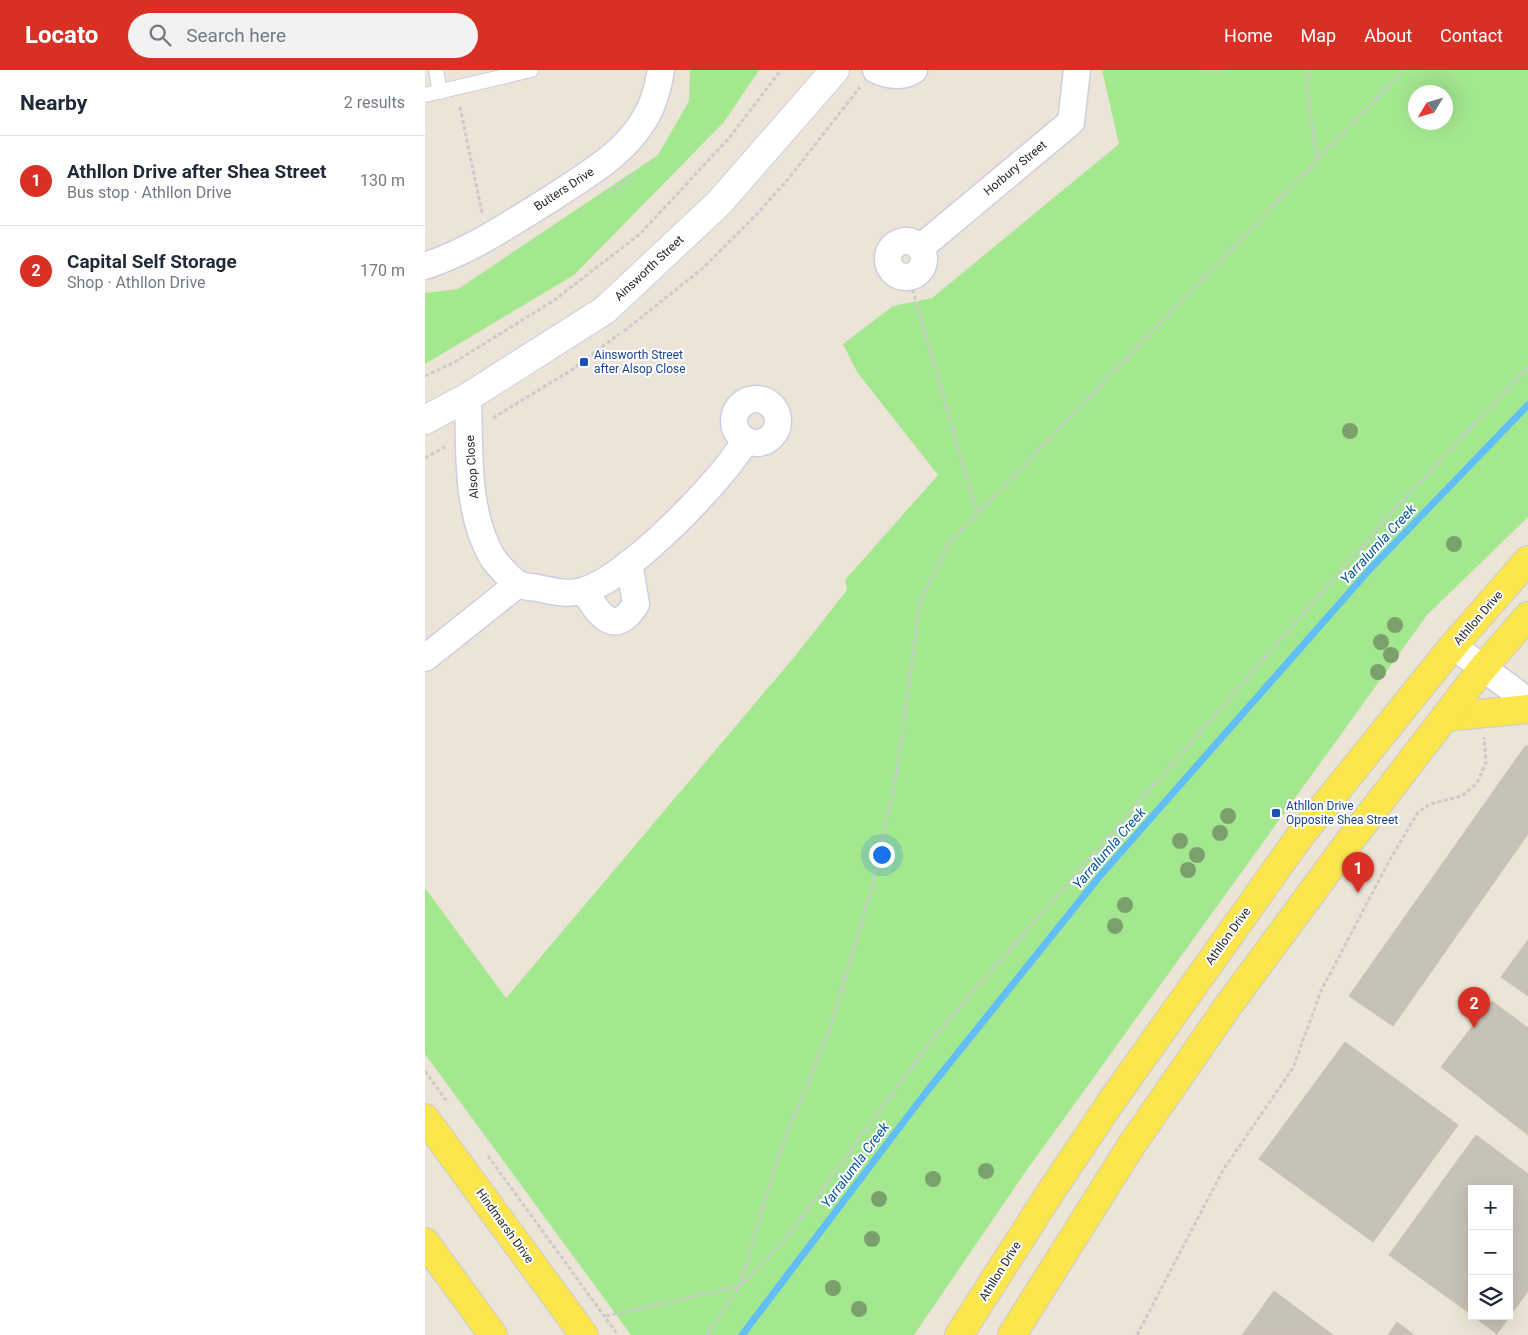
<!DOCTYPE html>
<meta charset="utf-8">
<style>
body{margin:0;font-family:Roboto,sans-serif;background:#f2f2f3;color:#1f2937}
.controls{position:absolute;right:15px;bottom:15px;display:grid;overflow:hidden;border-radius:0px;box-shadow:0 5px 20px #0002}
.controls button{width:45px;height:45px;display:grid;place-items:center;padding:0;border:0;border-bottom:1px solid #e0e1e3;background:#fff;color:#1f2937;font:25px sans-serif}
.compass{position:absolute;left:983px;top:15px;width:45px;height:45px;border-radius:50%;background:#fff;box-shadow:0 5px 20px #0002;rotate:232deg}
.you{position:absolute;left:456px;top:784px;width:18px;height:18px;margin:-12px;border:4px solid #fff;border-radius:50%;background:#1a73e8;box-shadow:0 0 0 8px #1a73e833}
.badge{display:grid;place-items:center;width:32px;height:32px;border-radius:50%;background:#d93025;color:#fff;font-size:16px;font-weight:700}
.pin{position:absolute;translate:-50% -41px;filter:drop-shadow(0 1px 2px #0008)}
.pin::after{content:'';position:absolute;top:26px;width:18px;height:15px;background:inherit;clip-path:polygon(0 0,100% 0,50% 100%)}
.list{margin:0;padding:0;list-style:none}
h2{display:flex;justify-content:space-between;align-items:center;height:65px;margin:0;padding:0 20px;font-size:21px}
h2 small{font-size:16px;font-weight:400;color:#747a83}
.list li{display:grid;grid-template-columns:32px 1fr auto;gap:15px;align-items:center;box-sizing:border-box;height:90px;padding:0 20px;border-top:1px solid #e0e1e3}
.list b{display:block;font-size:19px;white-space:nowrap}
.list p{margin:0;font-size:16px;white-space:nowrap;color:#747a83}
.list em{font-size:16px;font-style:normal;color:#747a83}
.icon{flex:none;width:28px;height:28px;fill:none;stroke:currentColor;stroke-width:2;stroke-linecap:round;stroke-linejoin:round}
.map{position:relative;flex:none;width:1103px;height:1265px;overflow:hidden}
header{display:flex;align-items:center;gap:30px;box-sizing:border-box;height:70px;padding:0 25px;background:#d93025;color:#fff}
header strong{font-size:24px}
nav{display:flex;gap:28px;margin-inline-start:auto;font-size:18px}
.search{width:350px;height:45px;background:#f2f2f3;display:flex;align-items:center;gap:12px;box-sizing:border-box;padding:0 18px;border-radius:28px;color:#747a83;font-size:19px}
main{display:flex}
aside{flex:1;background:#fff}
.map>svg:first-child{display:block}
.green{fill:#a3e78f;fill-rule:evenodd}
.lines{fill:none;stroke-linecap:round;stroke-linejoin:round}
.stream{stroke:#61bef7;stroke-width:7}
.building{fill:#c6c2b7;stroke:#c7c1b1}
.lane-casing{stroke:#cdcee2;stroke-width:16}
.street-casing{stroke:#cdcee2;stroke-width:29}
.secondary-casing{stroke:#cdcee2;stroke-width:30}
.primary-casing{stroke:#cbcbcb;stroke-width:30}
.path{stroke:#cbcbcb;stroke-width:3;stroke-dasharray:4 2.5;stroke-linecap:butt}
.lane{stroke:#fff;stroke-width:14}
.street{stroke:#fff;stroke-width:26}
.secondary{stroke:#fff;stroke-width:28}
.primary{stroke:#fbe64d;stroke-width:28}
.tree{fill:#7aa06c}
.transit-dot{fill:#1a4fb4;stroke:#fff;stroke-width:2}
.labels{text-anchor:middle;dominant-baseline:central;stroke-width:4;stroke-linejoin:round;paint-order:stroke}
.street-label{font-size:12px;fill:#272727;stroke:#fff}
.transit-label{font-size:12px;fill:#164399;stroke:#fff;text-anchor:start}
.water-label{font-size:14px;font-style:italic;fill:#0358a0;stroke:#fff}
</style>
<header>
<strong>Locato</strong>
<div class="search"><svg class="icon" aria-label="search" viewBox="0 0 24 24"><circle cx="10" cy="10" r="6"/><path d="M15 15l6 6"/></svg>Search here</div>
<nav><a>Home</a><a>Map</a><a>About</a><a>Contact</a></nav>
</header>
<main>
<aside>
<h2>Nearby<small>2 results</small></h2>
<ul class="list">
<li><span class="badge">1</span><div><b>Athllon Drive after Shea Street</b><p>Bus stop · Athllon Drive</p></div><em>130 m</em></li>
<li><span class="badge">2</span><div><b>Capital Self Storage</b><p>Shop · Athllon Drive</p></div><em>170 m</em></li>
</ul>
</aside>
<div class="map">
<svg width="1103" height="1265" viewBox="0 0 1103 1265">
<rect width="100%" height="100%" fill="#ece5d7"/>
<g class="green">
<polygon points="265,0 334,0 299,52 149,205 0,294 0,223 33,219 233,85 264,31"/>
<path d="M677 0H1103V447L1002 545 599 1104 489 1265H206L0 984V818L81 928 370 586 422 520 420 510 513 405 432 302 418 274 468 236 507 228 694 74ZM1021 22V52H991V22Z"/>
</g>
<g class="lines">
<polyline class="stream" points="317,1265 499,1025 674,807 945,499 1103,335"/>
</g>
<g class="building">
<polygon points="1101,675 1103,677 1103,764 968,956 924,926"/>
<polygon points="1103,870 1103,926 1076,907"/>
<polygon points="1067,931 1103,958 1103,1065 1016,997"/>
<polygon points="920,972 1033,1055 948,1172 834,1089"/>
<polygon points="1051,1065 1103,1104 1103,1221 1072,1264 1048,1246 1084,1246 1084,1119 1047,1119 1047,1245 964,1185"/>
<polygon points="849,1221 908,1265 817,1265"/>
<polygon points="972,1252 989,1265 963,1265"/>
</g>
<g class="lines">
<g class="lane-casing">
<g id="lane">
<polyline points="11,0 15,22"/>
<polyline points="0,25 106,0"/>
</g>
</g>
<g class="street-casing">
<g id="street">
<path d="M451 0C463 5 478 8 489 0"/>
<circle cx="481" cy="189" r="18"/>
<polyline points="495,178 646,52 652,0"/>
<path d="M0 196C47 180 85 154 127 128 160 106 198 85 219 50 229 34 233 18 236 0"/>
<path d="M43 327C45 380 40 439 67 487 72 494 86 510 93 514 99 517 107 517 112 518 128 521 141 525 157 521 200 511 298 410 320 371"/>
<circle cx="331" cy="351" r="22"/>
<path d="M159 521C174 544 189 569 211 534L204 493"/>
<polyline points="1028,576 1103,631"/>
<polyline points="0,588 93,514"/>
</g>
</g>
<g class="secondary-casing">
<polyline id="secondary" points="0,350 43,327 180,240 294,133 410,0"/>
</g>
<g class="primary-casing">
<g id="primary">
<polyline points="1021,647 1103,639"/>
<polyline points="0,1048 159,1265"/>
<polyline points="0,1172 68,1265"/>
<polyline points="534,1265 625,1123 686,1032 875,766 1028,576 1103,490"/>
<polyline points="587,1265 708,1073 803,936 924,772 1057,599 1103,546"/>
</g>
</g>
<g class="path">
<polyline points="779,0 800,0"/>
<polyline points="883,0 882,20 892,90"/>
<polyline points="35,37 57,143"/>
<polyline points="186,122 202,111 208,104"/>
<polyline points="484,207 552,443"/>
<polyline points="199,261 278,198 331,145 364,108 435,17"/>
<polyline points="0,306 28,293 128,231 215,164 305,67 356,0"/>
<polyline points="68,348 148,299 194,264"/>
<polyline points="0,388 20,377"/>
<polyline points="0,1001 23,1033"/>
<polyline points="63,1086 193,1265"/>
<polyline points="181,1246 315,1216 360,1170 512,963 977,431 1103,297"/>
<polyline points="282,1265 315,1216 354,1084 405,959 449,809 472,702 495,532 524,473 979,0"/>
<polyline points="712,1265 798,1100 868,998 896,921 963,793 993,742 1005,734 1037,726 1052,713 1061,693 1059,667"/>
</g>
<use href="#lane" class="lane"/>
<use href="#street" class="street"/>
<use href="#secondary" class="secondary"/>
<use href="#primary" class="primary"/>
</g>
<g class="tree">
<circle cx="925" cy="361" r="8"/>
<circle cx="1029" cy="474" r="8"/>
<circle cx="970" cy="555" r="8"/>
<circle cx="956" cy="572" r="8"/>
<circle cx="966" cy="585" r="8"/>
<circle cx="953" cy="602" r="8"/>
<circle cx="803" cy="746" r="8"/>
<circle cx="795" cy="763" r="8"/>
<circle cx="755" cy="771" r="8"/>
<circle cx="772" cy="785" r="8"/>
<circle cx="763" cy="800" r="8"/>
<circle cx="700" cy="835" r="8"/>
<circle cx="690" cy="856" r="8"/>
<circle cx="561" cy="1101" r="8"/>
<circle cx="508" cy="1109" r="8"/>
<circle cx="454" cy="1129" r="8"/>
<circle cx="447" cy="1169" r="8"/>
<circle cx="408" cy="1218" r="8"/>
<circle cx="434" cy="1239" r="8"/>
</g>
<g class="transit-dot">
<rect x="154" y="287" width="10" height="10" rx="2.5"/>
<rect x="846" y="738" width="10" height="10" rx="2.5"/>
</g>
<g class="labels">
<g class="street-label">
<text transform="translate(590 98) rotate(-40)">Horbury Street</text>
<text transform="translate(139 119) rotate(-33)">Butters Drive</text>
<text transform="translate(224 198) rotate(-43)">Ainsworth Street</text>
<text transform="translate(47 397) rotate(-94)">Alsop Close</text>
<text transform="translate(1053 548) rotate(-49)">Athllon Drive</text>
<text transform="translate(803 866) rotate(-54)">Athllon Drive</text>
<text transform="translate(80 1156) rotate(54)">Hindmarsh Drive</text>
<text transform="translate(575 1201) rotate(-58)">Athllon Drive</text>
</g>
<g class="transit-label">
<text x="169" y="285">Ainsworth Street<tspan x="169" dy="14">after Alsop Close</tspan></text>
<text x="861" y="736">Athllon Drive<tspan x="861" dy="14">Opposite Shea Street</tspan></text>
</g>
<g class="water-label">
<text transform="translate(953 474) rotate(-47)">Yarralumla Creek</text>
<text transform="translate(684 778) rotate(-49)">Yarralumla Creek</text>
<text transform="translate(430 1095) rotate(-53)">Yarralumla Creek</text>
</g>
</g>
</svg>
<div class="controls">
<button>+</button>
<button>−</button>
<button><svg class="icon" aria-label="layers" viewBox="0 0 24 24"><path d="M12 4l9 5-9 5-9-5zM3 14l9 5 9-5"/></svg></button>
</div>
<svg class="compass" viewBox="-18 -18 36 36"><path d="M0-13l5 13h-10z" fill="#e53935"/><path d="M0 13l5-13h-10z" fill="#747a83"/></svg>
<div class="you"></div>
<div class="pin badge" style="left:933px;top:823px">1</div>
<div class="pin badge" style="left:1049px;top:958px">2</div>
</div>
</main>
